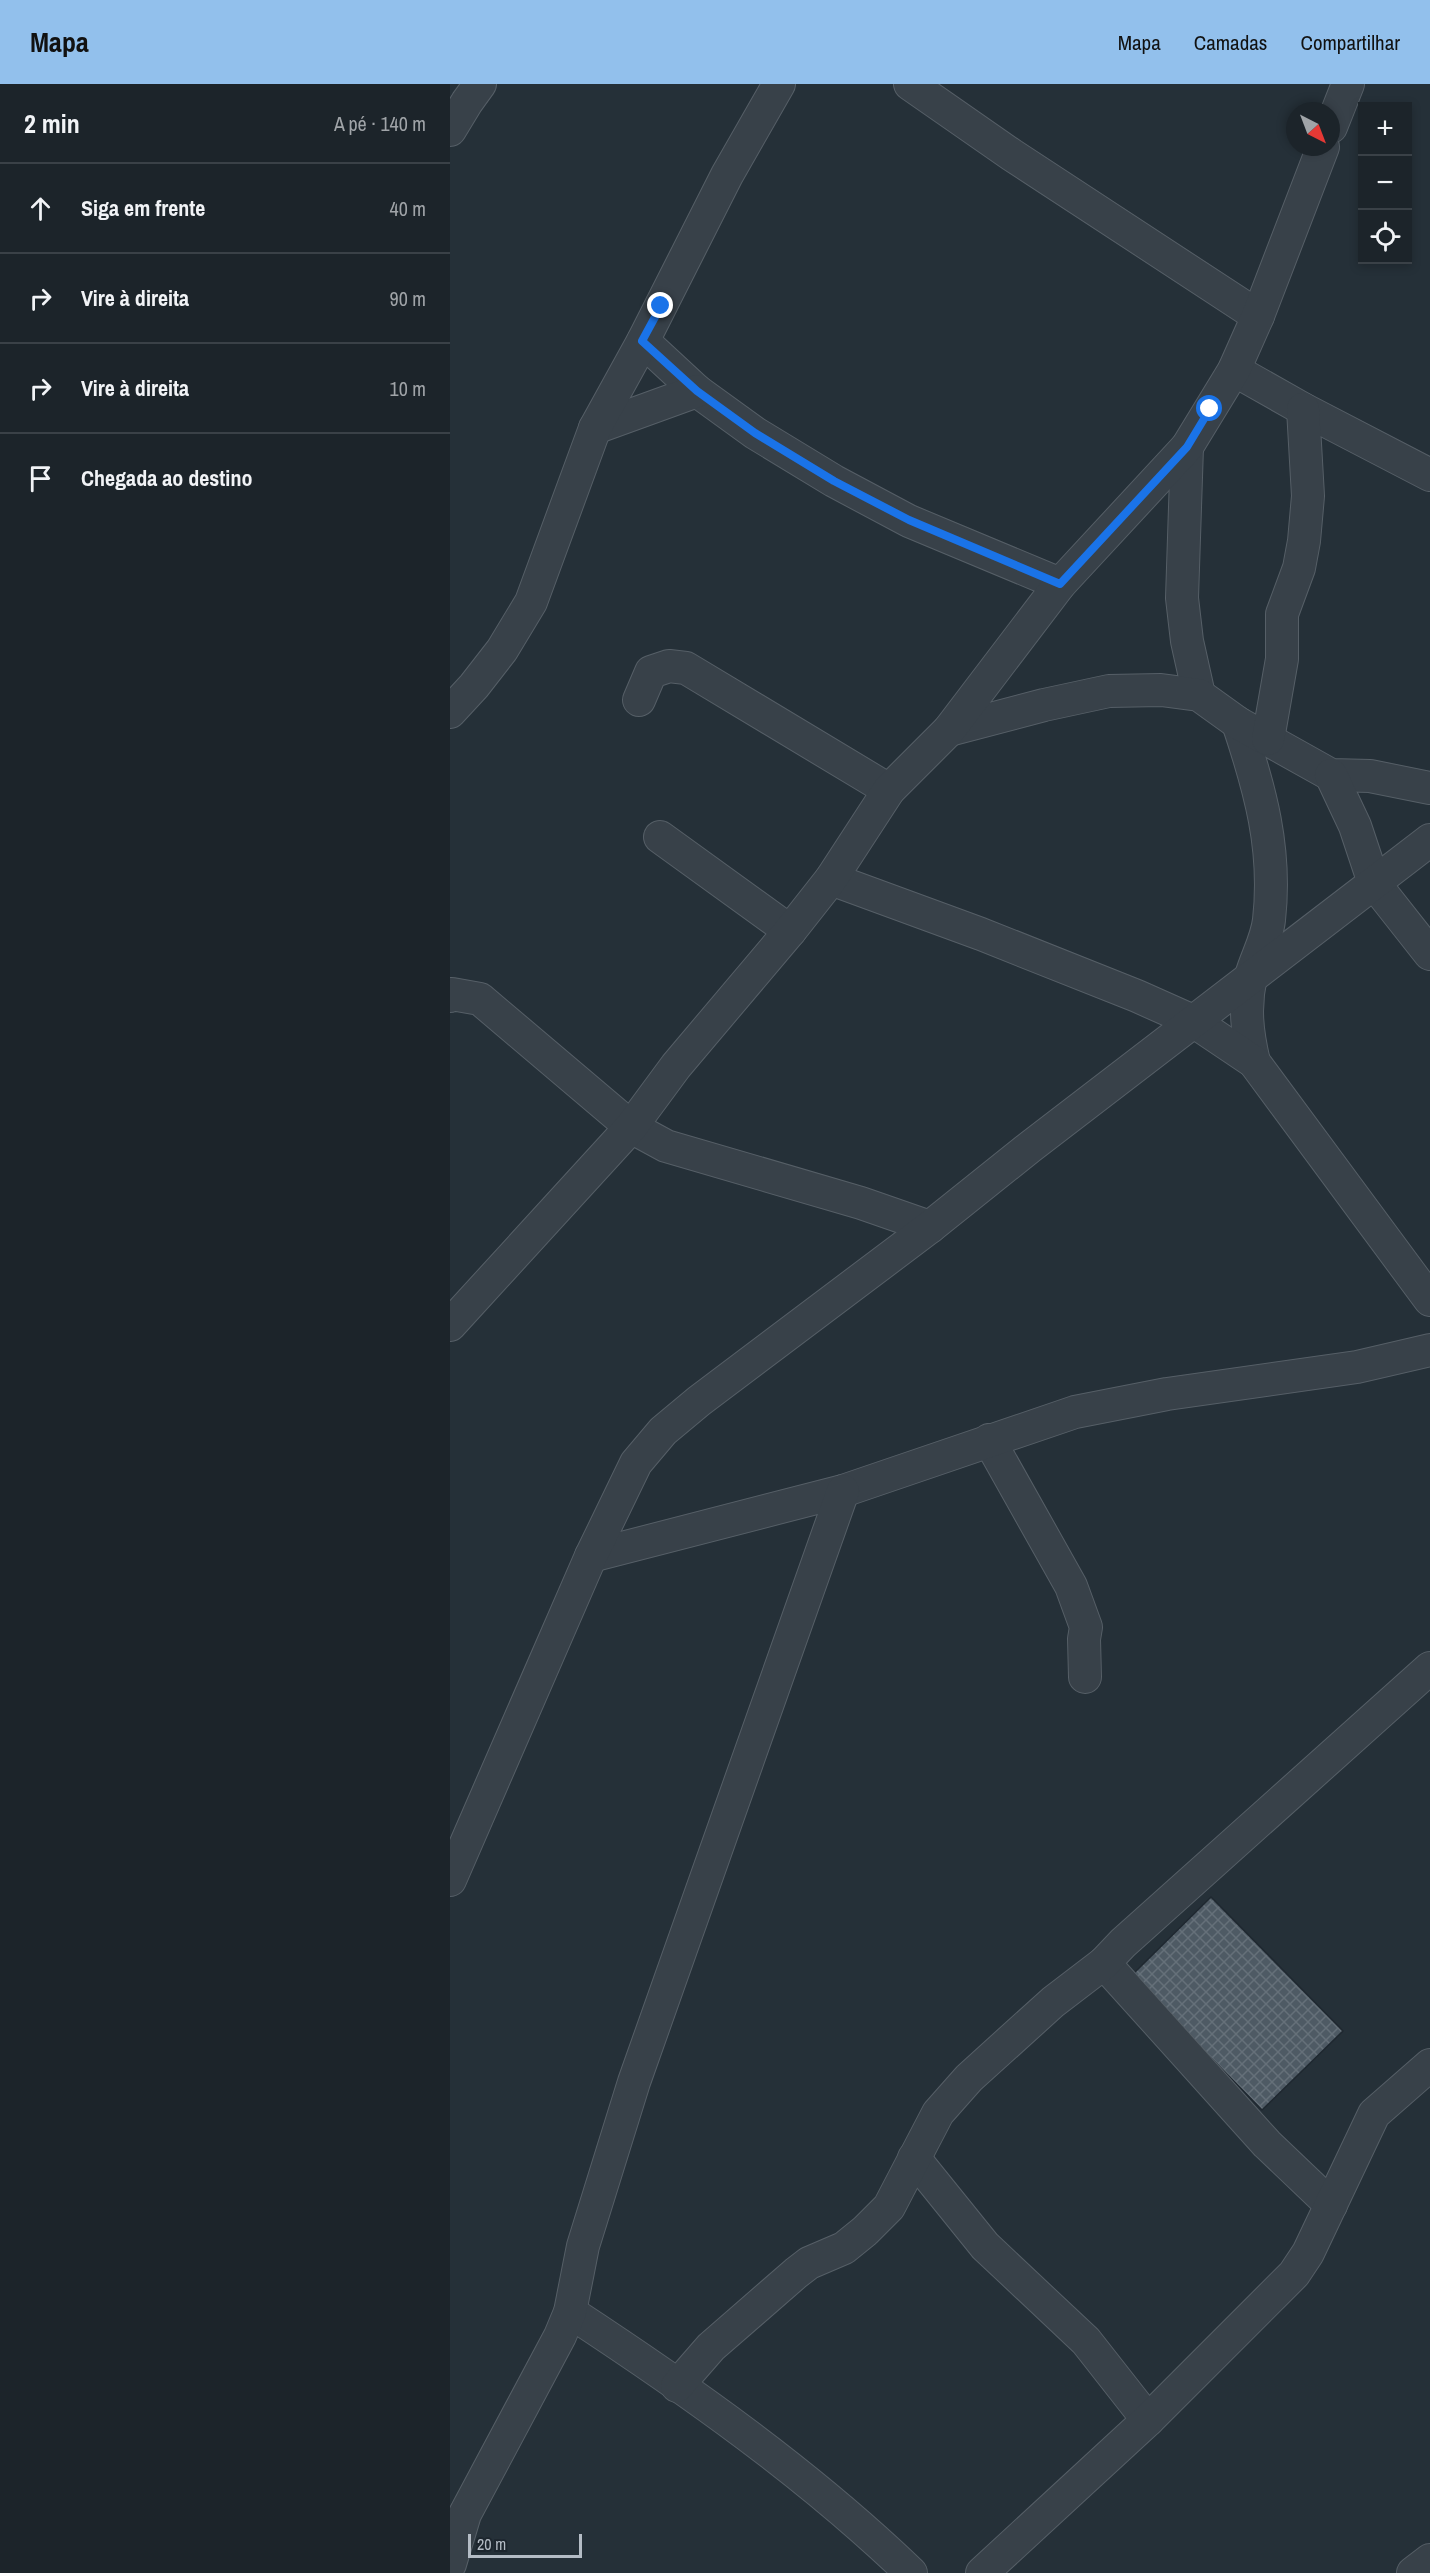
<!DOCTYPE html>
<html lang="pt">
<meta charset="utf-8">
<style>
body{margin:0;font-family:"Archivo Narrow",sans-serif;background:#252c32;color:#f1f3f6}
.controls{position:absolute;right:18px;top:18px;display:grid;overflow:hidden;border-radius:0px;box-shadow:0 3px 9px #0003}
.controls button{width:54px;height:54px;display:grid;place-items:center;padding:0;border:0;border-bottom:2px solid #3a4147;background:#1c242a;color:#f1f3f6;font:30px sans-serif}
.compass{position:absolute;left:836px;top:18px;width:54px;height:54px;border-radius:50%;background:#1c242a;box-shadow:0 3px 9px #0003;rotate:138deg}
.scale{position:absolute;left:18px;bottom:15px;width:114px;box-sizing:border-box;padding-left:6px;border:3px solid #b4bcc5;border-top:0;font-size:16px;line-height:21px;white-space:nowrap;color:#b4bcc5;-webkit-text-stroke:4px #1d262e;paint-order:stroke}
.stop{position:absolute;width:18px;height:18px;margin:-14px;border:4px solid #1a73e8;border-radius:50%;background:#fff}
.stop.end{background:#1a73e8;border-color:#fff;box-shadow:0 2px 6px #0008}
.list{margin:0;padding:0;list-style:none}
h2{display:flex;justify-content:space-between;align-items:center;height:78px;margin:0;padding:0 24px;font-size:26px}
h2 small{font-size:20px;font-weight:400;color:#a0a4a8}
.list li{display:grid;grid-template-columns:39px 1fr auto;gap:18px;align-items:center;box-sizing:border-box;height:90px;padding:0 24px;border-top:2px solid #3a4147}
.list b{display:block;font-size:22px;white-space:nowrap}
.list em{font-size:20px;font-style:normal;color:#a0a4a8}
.icon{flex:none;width:33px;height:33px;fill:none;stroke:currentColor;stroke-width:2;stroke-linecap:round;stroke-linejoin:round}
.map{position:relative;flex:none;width:980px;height:2489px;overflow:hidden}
header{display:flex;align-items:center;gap:36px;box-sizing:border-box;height:84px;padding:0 30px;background:#92c0ec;color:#111}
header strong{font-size:28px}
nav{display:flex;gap:33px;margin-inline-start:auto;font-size:21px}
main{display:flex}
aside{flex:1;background:#1c242a}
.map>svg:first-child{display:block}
.building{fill:url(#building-cross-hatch);stroke:#1f2830;stroke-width:1.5}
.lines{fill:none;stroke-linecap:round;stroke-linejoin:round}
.minor-casing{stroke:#565f67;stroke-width:34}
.minor{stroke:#384149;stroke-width:32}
.route{stroke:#1a73e8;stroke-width:8}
</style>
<header>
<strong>Mapa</strong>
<nav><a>Mapa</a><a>Camadas</a><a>Compartilhar</a></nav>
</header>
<main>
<aside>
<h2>2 min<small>A pé · 140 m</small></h2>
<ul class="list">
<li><svg class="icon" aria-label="ahead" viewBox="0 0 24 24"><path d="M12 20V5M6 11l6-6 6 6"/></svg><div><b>Siga em frente</b></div><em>40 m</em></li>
<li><svg class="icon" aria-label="right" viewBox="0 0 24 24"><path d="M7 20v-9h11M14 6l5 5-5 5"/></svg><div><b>Vire à direita</b></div><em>90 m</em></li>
<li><svg class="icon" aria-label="right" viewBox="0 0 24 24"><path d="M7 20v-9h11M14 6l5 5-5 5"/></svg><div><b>Vire à direita</b></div><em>10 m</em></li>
<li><svg class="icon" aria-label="arrive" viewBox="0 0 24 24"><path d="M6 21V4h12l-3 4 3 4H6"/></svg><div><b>Chegada ao destino</b></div></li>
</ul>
</aside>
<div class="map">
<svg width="980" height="2489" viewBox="0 0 980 2489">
<defs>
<pattern id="building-cross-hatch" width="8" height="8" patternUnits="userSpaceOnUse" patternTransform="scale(1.5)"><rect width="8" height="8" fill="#4e5a64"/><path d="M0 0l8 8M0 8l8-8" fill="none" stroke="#657079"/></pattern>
</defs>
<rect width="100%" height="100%" fill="#253038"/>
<polygon class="building" points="761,1813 893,1947 812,2026 681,1892"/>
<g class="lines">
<g class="minor-casing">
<g id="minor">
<polyline points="460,0 562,71 808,232"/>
<polyline points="881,43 898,0"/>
<polyline points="0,46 17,18 30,0"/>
<polyline points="193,257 247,307 305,349 384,397 459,437 610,500"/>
<polyline points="784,286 853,325 980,391"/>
<polyline points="145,344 247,307"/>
<polyline points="737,363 732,514 737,557 749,611"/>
<polyline points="189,616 201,588 219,582 236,584 439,706"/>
<polyline points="0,628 24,602 52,566 81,518 145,344 193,257 277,91 329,0"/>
<path d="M788 639C810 705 827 765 819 836 817 855 806 874 801 892 794 923 797 948 804 978"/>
<polyline points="499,646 594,621 659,607 711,606 749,611 788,639 881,691 920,692 980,704"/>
<polyline points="818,655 832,575 832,530 849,484 854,457 858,412 853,325"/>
<polyline points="881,691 905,742 924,799 980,870"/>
<polyline points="210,753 340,847"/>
<polyline points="381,795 531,850 687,912 743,937 804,978 980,1216"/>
<polyline points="0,912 2,910 30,915 181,1043 216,1062 411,1119 480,1143"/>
<polyline points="0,1241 181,1043 226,982 340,847 381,795 439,706 499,646 610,500 737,363 784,286 808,232 873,63"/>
<polyline points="539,1356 621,1502 636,1543 634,1555 635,1593"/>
<polyline points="141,1472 393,1407 625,1328 717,1310 907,1283 980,1266"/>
<polyline points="0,1796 141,1472 186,1379 213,1347 249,1317 480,1143 580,1063 980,756"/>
<polyline points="654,1879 817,2060 881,2121"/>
<polyline points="464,2074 535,2162 636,2257 698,2336"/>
<path d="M120 2228C239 2306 358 2390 461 2489"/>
<polyline points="227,2302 261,2263 346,2189 359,2179 394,2164 415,2147 439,2123 488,2029 519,1994 603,1918 654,1879 673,1859 980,1584"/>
<polyline points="0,2480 15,2430 110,2252 120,2228 133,2162 184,1998 393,1407"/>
<polyline points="532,2489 698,2336 844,2190 858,2169 924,2030 980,1981"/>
<polyline points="963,2489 980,2476"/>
</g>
</g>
<use href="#minor" class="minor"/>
</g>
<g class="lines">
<polyline class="route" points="211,222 192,257 247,307 305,349 384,397 459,436 610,500 737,363 760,325"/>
</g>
</svg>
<div class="controls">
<button>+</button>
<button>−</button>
<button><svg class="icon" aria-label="locate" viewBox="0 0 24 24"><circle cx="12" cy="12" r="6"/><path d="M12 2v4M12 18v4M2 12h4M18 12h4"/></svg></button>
</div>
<svg class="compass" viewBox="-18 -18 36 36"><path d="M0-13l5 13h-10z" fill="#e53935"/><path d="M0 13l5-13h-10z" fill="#a0a4a8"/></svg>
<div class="scale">20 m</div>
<div class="stop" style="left:760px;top:325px"></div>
<div class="stop end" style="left:211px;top:222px"></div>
</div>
</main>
